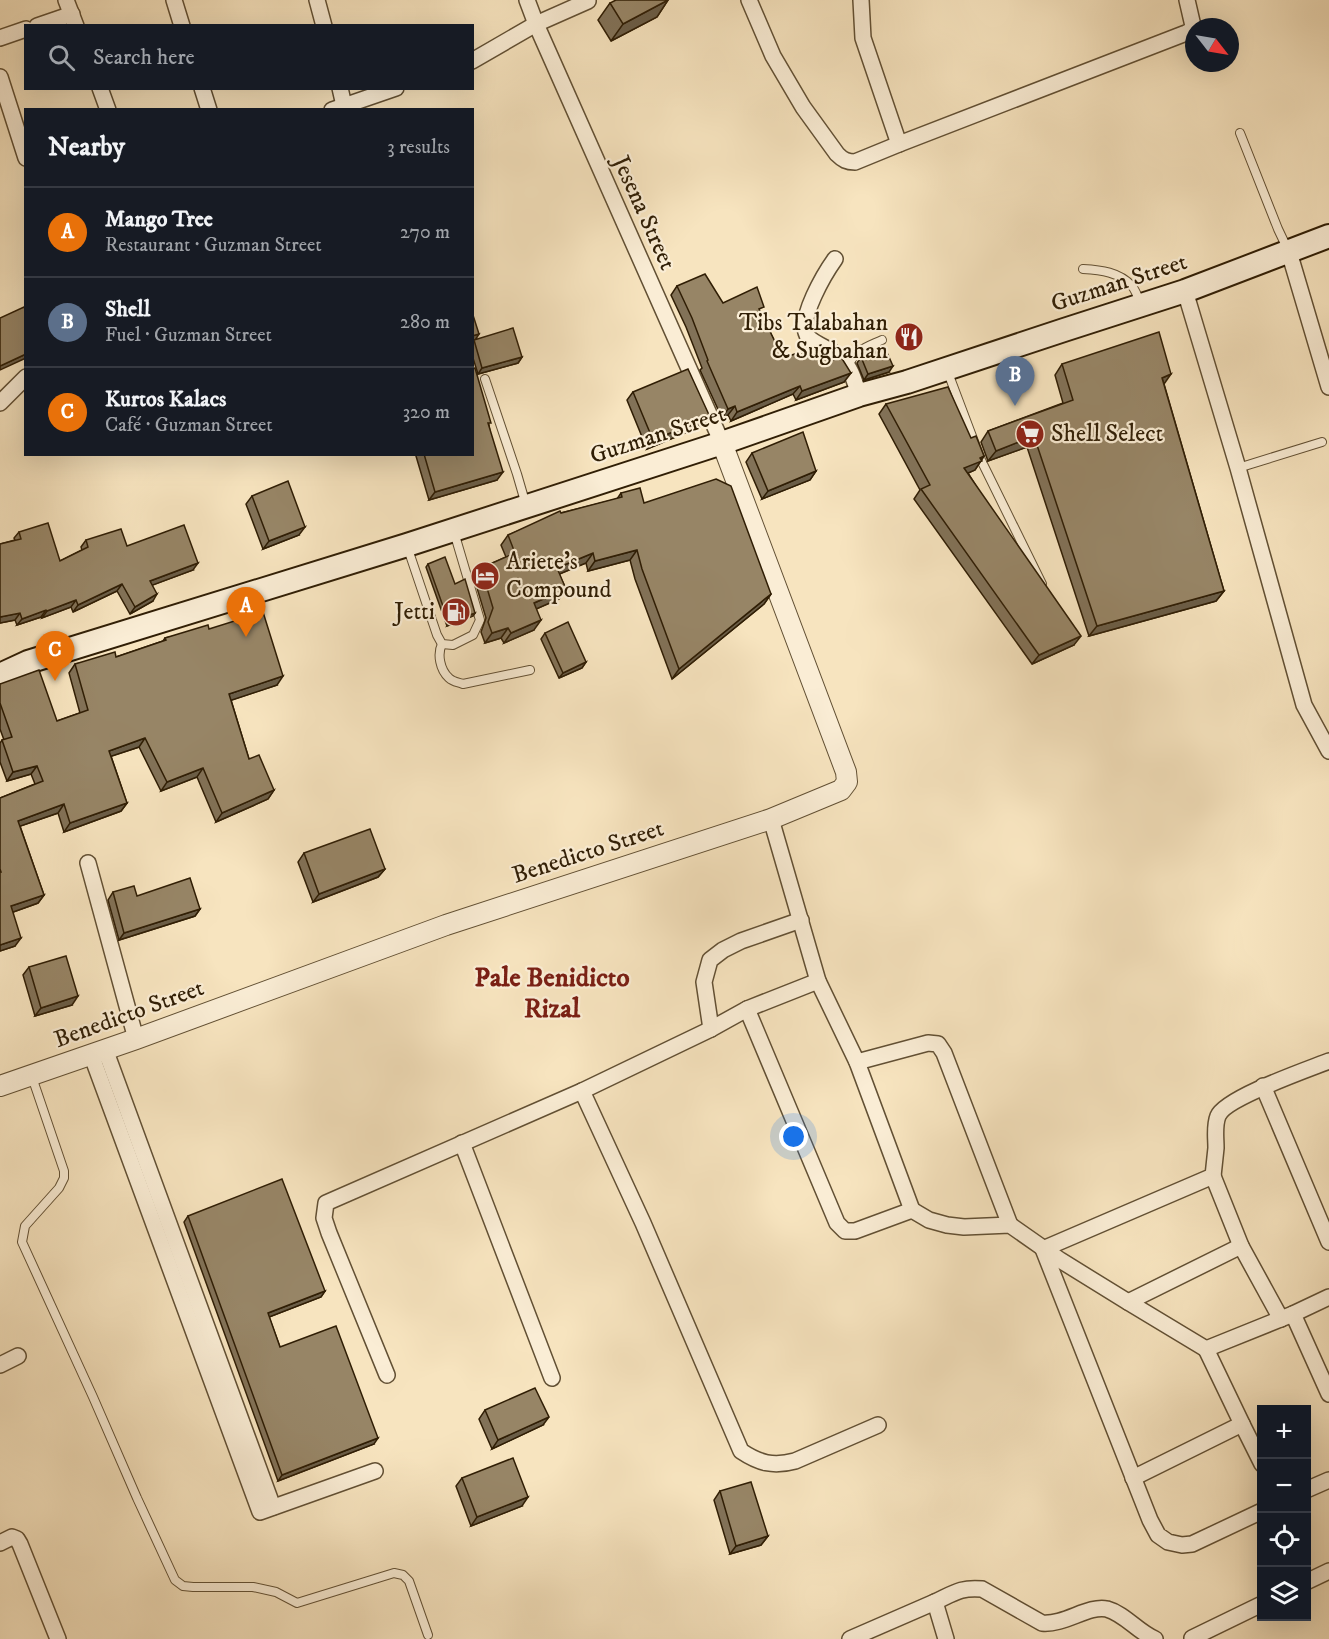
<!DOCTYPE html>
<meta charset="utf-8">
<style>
body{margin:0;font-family:"IM FELL DW Pica",serif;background:#20242c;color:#f1f3f6}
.controls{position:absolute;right:18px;bottom:18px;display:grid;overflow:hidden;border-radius:0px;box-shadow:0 6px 24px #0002}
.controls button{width:54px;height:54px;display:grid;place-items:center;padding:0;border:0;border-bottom:2px solid #363941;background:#171b24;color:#f1f3f6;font:30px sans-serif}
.compass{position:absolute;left:1185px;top:18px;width:54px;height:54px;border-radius:50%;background:#171b24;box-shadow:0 6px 24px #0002;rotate:121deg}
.you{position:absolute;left:794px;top:1137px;width:21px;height:21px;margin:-15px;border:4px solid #fff;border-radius:50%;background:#1a73e8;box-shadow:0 0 0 9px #1a73e833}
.badge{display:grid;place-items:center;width:39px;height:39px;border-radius:50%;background:#0f766e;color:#fff;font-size:20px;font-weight:700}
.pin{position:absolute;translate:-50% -50px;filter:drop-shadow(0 2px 3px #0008)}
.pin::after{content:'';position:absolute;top:32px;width:21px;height:18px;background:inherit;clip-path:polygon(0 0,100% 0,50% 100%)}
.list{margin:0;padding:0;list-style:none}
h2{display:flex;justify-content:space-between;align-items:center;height:78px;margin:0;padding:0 24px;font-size:26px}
h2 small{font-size:20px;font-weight:400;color:#9ea1a6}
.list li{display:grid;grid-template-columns:39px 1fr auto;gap:18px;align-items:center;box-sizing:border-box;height:90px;padding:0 24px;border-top:2px solid #363941}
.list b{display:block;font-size:22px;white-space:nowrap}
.list p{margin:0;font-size:20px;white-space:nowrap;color:#9ea1a6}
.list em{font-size:20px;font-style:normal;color:#9ea1a6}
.icon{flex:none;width:33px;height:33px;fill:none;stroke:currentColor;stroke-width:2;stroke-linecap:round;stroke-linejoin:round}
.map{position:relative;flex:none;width:1329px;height:1639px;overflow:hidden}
.search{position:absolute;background:#171b24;box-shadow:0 6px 24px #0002;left:24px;top:24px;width:450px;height:66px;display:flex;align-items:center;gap:15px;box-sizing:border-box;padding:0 21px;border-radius:0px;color:#9ea1a6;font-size:22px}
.panel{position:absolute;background:#171b24;box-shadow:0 6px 24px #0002;left:24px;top:108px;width:450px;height:348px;border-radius:0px}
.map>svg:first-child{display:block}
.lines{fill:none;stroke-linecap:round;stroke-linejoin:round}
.service-casing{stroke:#625034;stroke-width:10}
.minor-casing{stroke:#625034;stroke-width:18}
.tertiary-casing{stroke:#625034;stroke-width:22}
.secondary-casing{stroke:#301e05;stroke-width:26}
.service{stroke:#faedd5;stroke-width:8}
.minor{stroke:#faedd5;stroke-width:15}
.tertiary{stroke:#faedd5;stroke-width:20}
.secondary{stroke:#faedd5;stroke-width:22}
.wall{fill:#827258;stroke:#301e05;stroke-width:1.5}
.shaded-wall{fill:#6a5d47;stroke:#301e05;stroke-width:1.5}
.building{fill:#978566;stroke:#301e05;stroke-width:1.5}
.labels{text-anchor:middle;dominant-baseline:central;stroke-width:4.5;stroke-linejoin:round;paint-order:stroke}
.street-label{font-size:24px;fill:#301e05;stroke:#faedd5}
.poi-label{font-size:24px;fill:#301e05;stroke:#faedd5;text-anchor:end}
.quarter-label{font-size:27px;font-weight:bold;fill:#7a1f14;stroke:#faedd5}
</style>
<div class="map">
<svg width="1329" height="1639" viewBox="0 0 1329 1639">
<rect width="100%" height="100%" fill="#f7e4bf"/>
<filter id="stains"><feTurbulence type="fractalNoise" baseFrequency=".00333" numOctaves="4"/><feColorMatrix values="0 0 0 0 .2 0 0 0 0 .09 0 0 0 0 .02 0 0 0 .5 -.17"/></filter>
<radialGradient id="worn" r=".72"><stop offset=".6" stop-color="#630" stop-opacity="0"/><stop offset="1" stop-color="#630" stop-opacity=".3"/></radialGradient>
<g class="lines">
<g class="service-casing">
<g id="service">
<polyline points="1240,133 1278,229 1287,248"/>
<path d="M1083 269C1101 270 1119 272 1132 286 1136 291 1138 298 1141 304"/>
<path d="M848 366C855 350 867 347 882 340"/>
<polyline points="947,370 981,460 1042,584"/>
<polyline points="485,379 517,474 526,505"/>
<polyline points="1238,468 1322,442"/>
<polyline points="407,546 437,635 442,644 453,645 473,635 480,620 454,532"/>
<path d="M442 644C437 654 440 670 449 678 453 682 458 682 463 684L530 670"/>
<polyline points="32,1077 64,1171 64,1178 59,1188 25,1226 22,1242 93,1397 137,1498 175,1580 183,1586 193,1587 253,1587 276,1592 297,1603 394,1573 403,1575 409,1581 428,1635"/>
</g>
</g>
<g class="minor-casing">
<g id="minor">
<polyline points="66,0 76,26"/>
<polyline points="174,0 182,26"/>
<polyline points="317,0 324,26"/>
<polyline points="527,0 536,24 722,443"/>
<path d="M749 0 773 56 803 107 837 154C843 160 847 162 855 162L899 144 1186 33 1190 31 1193 26 1187 0"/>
<polyline points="861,0 863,38 899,144"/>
<polyline points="37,26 72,14"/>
<polyline points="0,38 26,29"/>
<polyline points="472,61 536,24 588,1"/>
<polyline points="0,77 26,158"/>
<polyline points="100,88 108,110"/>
<polyline points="202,88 209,110"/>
<polyline points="340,88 345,110"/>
<polyline points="332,110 396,88"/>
<polyline points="1289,252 1329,387"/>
<path d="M835 259C825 273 798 318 807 335 811 343 833 350 841 358 851 367 855 383 859 395"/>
<polyline points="1185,291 1238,468 1304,705 1329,751"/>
<polyline points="0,403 26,377"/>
<polyline points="771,819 818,981 857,1062 912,1210"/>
<polyline points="88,863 136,1039"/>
<polyline points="747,1009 818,981"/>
<polyline points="711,1029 704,982 710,960 723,950 741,941 801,920"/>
<polyline points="105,1049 273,1507"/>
<polyline points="91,1054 260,1512 375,1471"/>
<polyline points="857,1062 928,1043 938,1044 944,1053 1010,1225"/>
<polyline points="1263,1086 1329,1242"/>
<path d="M582 1091 643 1223 741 1451C759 1463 773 1467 795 1461L878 1425"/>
<polyline points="462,1143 552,1378"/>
<polyline points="1213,1176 1241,1246 1281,1319"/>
<polyline points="1329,1297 1293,1314 1329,1394"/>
<polyline points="1206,1349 1128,1302 1241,1246"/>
<polyline points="0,1365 18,1356"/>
<polyline points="387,1375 329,1233 324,1218 326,1203 582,1091 711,1029 747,1009 837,1223 845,1231 855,1231 912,1210 929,1220 947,1225 964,1227 1010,1225 1060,1260 1128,1302"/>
<polyline points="1242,1424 1262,1464"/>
<polyline points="1133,1478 1242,1424 1206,1349 1293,1314"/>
<polyline points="1306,1490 1329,1480"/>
<path d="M1262 1511 1192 1544 1182 1545 1168 1542 1158 1535 1150 1520 1043 1249 1213 1176C1214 1167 1215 1157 1216 1148 1216 1137 1214 1126 1218 1116 1225 1098 1309 1069 1329 1061"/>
<polyline points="0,1543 12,1537 17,1539 20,1544 58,1639"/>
<polyline points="1306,1582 1329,1571"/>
<polyline points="1192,1638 1262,1604"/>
<polyline points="850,1639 935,1602"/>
<path d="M946 1639 935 1602C954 1593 961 1587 982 1589L1042 1623C1065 1625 1088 1605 1107 1609 1125 1614 1138 1632 1155 1639"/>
</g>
</g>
<g class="tertiary-casing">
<polyline id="tertiary" points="0,1086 136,1039 446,925 771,819 841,790 847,782 846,772 722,443"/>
</g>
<g class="secondary-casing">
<polyline id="secondary" points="0,675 28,662 407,545 722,443 859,395 907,382 1064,330 1185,291 1329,236"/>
</g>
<use href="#service" class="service"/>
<use href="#minor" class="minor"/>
<use href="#tertiary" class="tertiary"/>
<use href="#secondary" class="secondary"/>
</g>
<g class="wall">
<polygon points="668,0 657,17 611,41 598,20 610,3"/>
<polygon points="677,286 723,303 760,312 783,358 828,362 844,382 796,400 793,394 731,421 728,415 722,418 700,370 702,368 686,327 671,295"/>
<polygon points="472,312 476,339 522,357 518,363 478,374 472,355"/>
<polygon points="861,357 889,372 864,380 857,363"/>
<polygon points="1062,364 1164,384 1224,591 1216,601 1089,636 1027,447 988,461 981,442 988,431 1063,403 1055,375"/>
<polygon points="633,392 710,417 704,425 647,449 627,400"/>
<polygon points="886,404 971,438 984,456 975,470 968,473 1074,645 1032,664 914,499 920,490 879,414"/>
<polygon points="489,425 497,480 429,500 416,456 417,454 472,454"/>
<polygon points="752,453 816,471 810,480 762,499 746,462"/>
<polygon points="621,493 644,503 771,594 764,604 672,679 635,579 630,560 588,571 586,563 559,574 566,589 559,599 536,609 534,630 504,643 501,638 485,643 481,632 486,618 474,578 481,568 506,557 501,545 508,535 561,513 617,499"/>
<polygon points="252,496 299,535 263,549 246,504"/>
<polygon points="19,532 60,561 82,550 81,547 86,540 127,546 193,570 152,585 153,601 130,614 117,591 73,612 71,607 42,618 41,617 17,625 15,620 0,623 0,544 15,540 14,538"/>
<polygon points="428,564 455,584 475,613 473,616 447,626 426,567"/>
<polygon points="209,629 277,685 231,700 249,759 274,790 268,799 216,822 197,777 161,791 139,747 111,756 127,803 121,811 64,832 58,813 20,826 44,895 38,903 13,912 15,946 0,951 0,798 35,784 31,774 7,781 0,762 0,743 2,740 4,740 0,729 0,684 57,721 80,713 69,673 75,664 116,657 163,641 165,638"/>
<polygon points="545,633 586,662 582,668 559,678 541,639"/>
<polygon points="304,853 385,869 378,877 313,902 298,862"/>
<polygon points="113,892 137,896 200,909 195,916 119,940 108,900"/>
<polygon points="29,967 72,1005 35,1016 23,975"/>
<polygon points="188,1216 325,1291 321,1297 269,1317 280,1347 374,1444 278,1481 184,1222"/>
<polygon points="485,1410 543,1425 492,1449 479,1419"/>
<polygon points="462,1478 522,1506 471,1526 456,1486"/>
<polygon points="720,1491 768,1536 761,1545 730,1554 714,1500"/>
</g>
<g class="shaded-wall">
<polygon points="668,0 657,17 611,41 623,24"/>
<polygon points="479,334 474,342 474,340 472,341 472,336"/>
<polygon points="26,354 26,358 0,370 0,366"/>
<polygon points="522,357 518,363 478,374 482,368"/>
<polygon points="893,366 889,372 864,380 868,374"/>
<polygon points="851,373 844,382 796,400 802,391"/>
<polygon points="1171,374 1164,384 1162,378"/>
<polygon points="800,386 793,394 731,421 737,412"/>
<polygon points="735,406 728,415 722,418 728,409"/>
<polygon points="710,417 704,425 647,449 653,440"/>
<polygon points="1034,436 1027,447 988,461 996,451"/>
<polygon points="984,456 975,470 957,478 964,468"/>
<polygon points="816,471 810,480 762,499 768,491"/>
<polygon points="503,472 497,480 429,500 435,492"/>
<polygon points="305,527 299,535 263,549 269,541"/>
<polygon points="637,550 630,560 588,571 595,561"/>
<polygon points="593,553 586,563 550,578 557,568"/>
<polygon points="198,563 193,570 145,588 150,581"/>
<polygon points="122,584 117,591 73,612 78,605"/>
<polygon points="566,589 559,599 527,613 534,603"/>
<polygon points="1224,591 1216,601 1089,636 1097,626"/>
<polygon points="157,594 153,601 130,614 135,607"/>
<polygon points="771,594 764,604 672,679 679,669"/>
<polygon points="76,600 71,607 42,618 47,611"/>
<polygon points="46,610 41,617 17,625 22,619"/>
<polygon points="20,613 15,620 0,623 0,617"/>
<polygon points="475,613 473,616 447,626 449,623"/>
<polygon points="541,620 534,630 504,643 511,633"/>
<polygon points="508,628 501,638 485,643 492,633"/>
<polygon points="1081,636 1074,645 1032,664 1039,655"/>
<polygon points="586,662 582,668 559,678 563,673"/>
<polygon points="283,676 277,685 223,703 229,694"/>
<polygon points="145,738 139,747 103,759 109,751"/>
<polygon points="37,766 31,774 7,781 13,772"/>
<polygon points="203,768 197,777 161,791 167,782"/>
<polygon points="274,790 268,799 216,822 222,813"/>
<polygon points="127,803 121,811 64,832 70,823"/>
<polygon points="64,804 58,813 12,829 18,821"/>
<polygon points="385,869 378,877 313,902 319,894"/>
<polygon points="44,895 38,903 5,915 11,906"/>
<polygon points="200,909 195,916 119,940 124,933"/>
<polygon points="21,938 15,946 0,951 0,945"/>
<polygon points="78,996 72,1005 35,1016 41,1008"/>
<polygon points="325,1291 321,1297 264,1319 268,1313"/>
<polygon points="549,1417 543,1425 492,1449 498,1440"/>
<polygon points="378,1438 374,1444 278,1481 282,1475"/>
<polygon points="528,1497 522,1506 471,1526 477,1517"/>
<polygon points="768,1536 761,1545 730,1554 736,1546"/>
</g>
<g class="building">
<polygon points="616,0 668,0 623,24 610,3"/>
<polygon points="705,274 723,303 757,287 764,307 759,309 783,358 821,345 828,362 841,357 851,373 802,391 800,386 737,412 735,406 728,409 707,361 708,360 692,318 677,286"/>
<polygon points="24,307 26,311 26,354 0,366 0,318"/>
<polygon points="472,312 479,334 472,336"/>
<polygon points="513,328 522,357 482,368 474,340"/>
<polygon points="1159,332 1171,374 1162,378 1224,591 1097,626 1034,436 996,451 988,431 1073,400 1062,364"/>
<polygon points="885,348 893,366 868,374 861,357"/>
<polygon points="475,368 491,423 488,423 503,472 435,492 424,454 472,454 472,369"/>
<polygon points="688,369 710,417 653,440 633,392"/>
<polygon points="948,387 971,438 976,436 984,456 980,458 982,461 964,468 1081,636 1039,655 921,489 930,485 886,404"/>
<polygon points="803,432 816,471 768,491 752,453"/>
<polygon points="716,479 731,486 771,594 679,669 642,569 637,550 595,561 593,553 557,568 566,589 534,603 541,620 511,633 508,628 492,633 488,622 493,608 481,568 515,553 508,535 560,511 561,513 622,497 621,493 640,488 644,503"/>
<polygon points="288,481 305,527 269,541 252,496"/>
<polygon points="48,523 60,561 88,547 86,540 121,529 127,546 184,525 198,563 150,581 157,594 135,607 122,584 78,605 76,600 47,611 46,610 22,619 20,613 0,617 0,544 21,539 19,532"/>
<polygon points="445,557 455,584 465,579 475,613 449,623 428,564"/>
<polygon points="263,612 283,676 229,694 249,759 259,755 274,790 222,813 203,768 167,782 145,738 109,751 127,803 70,823 64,804 18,821 44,895 11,906 21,938 0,945 0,872 1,872 0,869 0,798 43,781 37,766 13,772 2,740 12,737 0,703 0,684 39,670 57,721 88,710 75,664 115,652 116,657 166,640 165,638 208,625 209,629"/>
<polygon points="568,622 586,662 563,673 545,633"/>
<polygon points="370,829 385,869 319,894 304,853"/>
<polygon points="190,878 200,909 124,933 113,892 134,886 137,896"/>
<polygon points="66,956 78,996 41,1008 29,967"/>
<polygon points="282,1179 325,1291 268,1313 280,1347 336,1326 378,1438 282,1475 188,1216"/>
<polygon points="535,1388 549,1417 498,1440 485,1410"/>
<polygon points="513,1458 528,1497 477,1517 462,1478"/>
<polygon points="751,1482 768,1536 736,1546 720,1491"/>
</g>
<defs>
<g id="restaurant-disc" transform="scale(1.5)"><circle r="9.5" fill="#8f2418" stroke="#faedd5"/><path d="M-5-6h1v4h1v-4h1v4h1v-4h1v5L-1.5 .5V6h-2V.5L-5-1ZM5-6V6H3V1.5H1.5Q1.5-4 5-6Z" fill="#fff"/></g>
<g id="supermarket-disc" transform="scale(1.5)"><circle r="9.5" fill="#8f2418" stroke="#faedd5"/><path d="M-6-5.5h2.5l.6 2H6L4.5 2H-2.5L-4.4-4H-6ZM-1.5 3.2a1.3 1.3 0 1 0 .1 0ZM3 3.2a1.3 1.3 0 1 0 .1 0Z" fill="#fff"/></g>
<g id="hotel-disc" transform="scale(1.5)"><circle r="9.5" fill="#8f2418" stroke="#faedd5"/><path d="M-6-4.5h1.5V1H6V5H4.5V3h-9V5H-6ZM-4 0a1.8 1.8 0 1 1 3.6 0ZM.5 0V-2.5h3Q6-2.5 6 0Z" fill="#fff"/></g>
<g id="fuel-disc" transform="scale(1.5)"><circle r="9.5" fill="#8f2418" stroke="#faedd5"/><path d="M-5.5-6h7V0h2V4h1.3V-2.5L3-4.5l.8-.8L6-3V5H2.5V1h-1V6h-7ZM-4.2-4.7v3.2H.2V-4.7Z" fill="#fff"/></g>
</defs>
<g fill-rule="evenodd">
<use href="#restaurant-disc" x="909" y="337"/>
<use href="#supermarket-disc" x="1030" y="434"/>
<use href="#hotel-disc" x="485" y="576"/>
<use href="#fuel-disc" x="456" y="612"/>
</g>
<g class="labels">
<g class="street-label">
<text transform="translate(644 213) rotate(66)">Jesena Street</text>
<text transform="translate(1119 283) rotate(-18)">Guzman Street</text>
<text transform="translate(658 435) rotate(-18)">Guzman Street</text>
<text transform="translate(588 852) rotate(-18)">Benedicto Street</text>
<text transform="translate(129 1014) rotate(-20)">Benedicto Street</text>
</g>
<g class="poi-label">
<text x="888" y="323">Tibs Talabahan<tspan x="888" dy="28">&amp; Sugbahan</tspan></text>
<text x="1051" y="434" text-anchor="start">Shell Select</text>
<text x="506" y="562" text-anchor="start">Ariete's<tspan x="506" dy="28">Compound</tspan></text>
<text x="435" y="612">Jetti</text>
</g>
<g class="quarter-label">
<text x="552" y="978">Pale Benidicto<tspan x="552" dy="31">Rizal</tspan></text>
</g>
</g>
<rect width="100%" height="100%" filter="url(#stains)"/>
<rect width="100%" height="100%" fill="url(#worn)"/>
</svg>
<div class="controls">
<button>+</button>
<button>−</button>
<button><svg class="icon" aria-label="locate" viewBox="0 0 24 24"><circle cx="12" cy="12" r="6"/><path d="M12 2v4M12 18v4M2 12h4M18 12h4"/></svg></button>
<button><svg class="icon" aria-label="layers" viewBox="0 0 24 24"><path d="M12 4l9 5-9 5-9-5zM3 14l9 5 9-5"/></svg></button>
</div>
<svg class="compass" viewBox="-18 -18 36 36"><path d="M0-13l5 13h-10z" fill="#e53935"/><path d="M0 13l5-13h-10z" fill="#9ea1a6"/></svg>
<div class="you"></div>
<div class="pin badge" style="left:246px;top:637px;background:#e8710a">A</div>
<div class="pin badge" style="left:1015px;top:406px;background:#5c6f8a">B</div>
<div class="pin badge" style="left:55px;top:681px;background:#e8710a">C</div>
<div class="search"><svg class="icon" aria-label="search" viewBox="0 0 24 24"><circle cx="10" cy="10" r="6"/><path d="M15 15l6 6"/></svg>Search here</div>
<section class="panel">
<h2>Nearby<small>3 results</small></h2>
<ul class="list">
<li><span class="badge" style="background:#e8710a">A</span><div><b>Mango Tree</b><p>Restaurant · Guzman Street</p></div><em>270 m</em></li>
<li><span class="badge" style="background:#5c6f8a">B</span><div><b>Shell</b><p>Fuel · Guzman Street</p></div><em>280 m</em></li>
<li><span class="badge" style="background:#e8710a">C</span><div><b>Kurtos Kalacs</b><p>Café · Guzman Street</p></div><em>320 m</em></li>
</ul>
</section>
</div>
